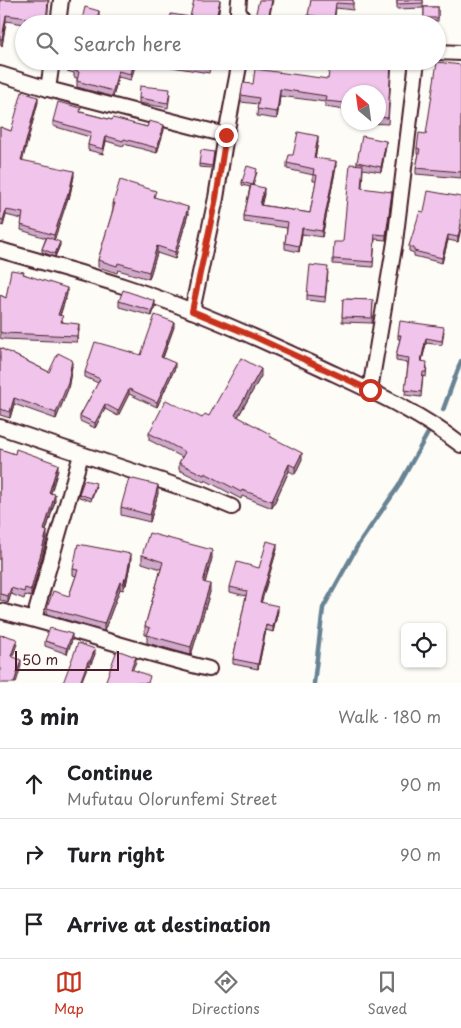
<!DOCTYPE html>
<meta charset="utf-8">
<style>
body{margin:0;font-family:"Playpen Sans",sans-serif;background:#f6f6f6;color:#202124}
.controls{position:absolute;right:15px;bottom:15px;display:grid;overflow:hidden;border-radius:8px;box-shadow:0 1px 4px #0004}
.controls button{width:45px;height:45px;display:grid;place-items:center;padding:0;border:0;border-bottom:1px solid #e0e0e0;background:#fff;color:#202124;font:25px sans-serif}
.compass{position:absolute;left:341px;top:85px;width:45px;height:45px;border-radius:50%;background:#fff;box-shadow:0 1px 4px #0004;rotate:331deg}
.scale{position:absolute;left:15px;bottom:12px;width:104px;box-sizing:border-box;padding-left:5px;border:2px solid #4a1f2b;border-top:0;font-size:14px;line-height:18px;white-space:nowrap;color:#4a1f2b;-webkit-text-stroke:4px #fdfcf7;paint-order:stroke}
.stop{position:absolute;width:15px;height:15px;margin:-11px;border:4px solid #c8321e;border-radius:50%;background:#fff}
.stop.end{background:#c8321e;border-color:#fff;box-shadow:0 1px 5px #0008}
.list{margin:0;padding:0;list-style:none}
h2{display:flex;justify-content:space-between;align-items:center;height:65px;margin:0;padding:0 20px;font-size:21px}
h2 small{font-size:16px;font-weight:400;color:#757577}
.list li{display:grid;grid-template-columns:32px 1fr auto;gap:15px;align-items:center;box-sizing:border-box;height:70px;padding:0 20px;border-top:1px solid #e0e0e0}
.list b{display:block;font-size:19px;white-space:nowrap}
.list p{margin:0;font-size:16px;white-space:nowrap;color:#757577}
.list em{font-size:16px;font-style:normal;color:#757577}
.icon{flex:none;width:28px;height:28px;fill:none;stroke:currentColor;stroke-width:2;stroke-linecap:round;stroke-linejoin:round}
.map{position:relative;flex:none;width:461px;height:683px;overflow:hidden}
.search{position:absolute;background:#fff;box-shadow:0 1px 4px #0004;left:15px;right:15px;top:15px;height:55px;display:flex;align-items:center;gap:12px;box-sizing:border-box;padding:0 18px;border-radius:28px;color:#757577;font-size:19px}
.sheet{height:275px;background:#fff}
nav{display:flex;justify-content:space-around;align-items:center;box-sizing:border-box;height:70px;border-top:1px solid #e0e0e0;background:#fff;font-size:14px;color:#757577}
nav a{display:grid;justify-items:center;gap:2px}
nav .on{color:#c8321e}
.map>svg:first-child{display:block}
.lines{fill:none;stroke-linecap:round;stroke-linejoin:round}
.stream{stroke:#678394;stroke-width:4.5}
.street-casing{stroke:#4a1f2b;stroke-width:18}
.street{stroke:#fdfcf7;stroke-width:14}
.wall{fill:#cfa9ca;stroke:#4a1f2b}
.shaded-wall{fill:#a98aa4;stroke:#4a1f2b}
.building{fill:#f1c5eb;stroke:#4a1f2b}
.route{stroke:#c8321e;stroke-width:6}
</style>
<div class="map">
<svg width="461" height="683" viewBox="0 0 461 683">
<rect width="100%" height="100%" fill="#fdfcf7"/>
<filter id="ink" filterUnits="userSpaceOnUse"><feTurbulence type="fractalNoise" baseFrequency=".02" numOctaves="2"/><feDisplacementMap in="SourceGraphic" scale="10" xChannelSelector="R" yChannelSelector="G"/><feConvolveMatrix kernelMatrix="1 2 1 2 8 2 1 2 1" color-interpolation-filters="sRGB"/></filter>
<g filter="url(#ink)">
<g class="lines">
<g class="stream">
<polyline points="443,410 461,361"/>
<polyline points="314,683 323,608 358,545 398,487 428,433"/>
</g>
<g class="street-casing">
<g id="street">
<polyline points="239,0 238,11 247,24"/>
<polyline points="58,24 61,0"/>
<polyline points="437,52 461,53"/>
<polyline points="0,74 48,89 226,135"/>
<polyline points="48,89 52,61"/>
<path d="M0 250C41 262 83 273 123 286 192 308 257 338 322 368 371 391 419 412 461 445"/>
<polyline points="192,311 216,198 226,135 240,61"/>
<polyline points="370,390 395,242 417,61"/>
<polyline points="0,427 201,494 232,507"/>
<path d="M0 611C70 628 139 652 209 669"/>
<polyline points="34,619 81,455"/>
</g>
</g>
<use href="#street" class="street"/>
</g>
<g class="wall">
<polygon points="0,0 49,0 47,24 24,24 6,21 2,46 0,45"/>
<polygon points="311,0 353,0 353,10 336,8 334,24 308,21"/>
<polygon points="397,0 423,0 423,8 397,9"/>
<polygon points="220,5 217,24 169,24 190,17"/>
<rect x="424" y="7" width="14" height="14"/>
<polygon points="136,61 131,80 118,77 113,97 77,87 77,78 74,77 74,73 67,71 67,66"/>
<polygon points="166,61 211,61 209,73 166,66"/>
<polygon points="392,61 388,124 365,123 378,122 378,92 348,92 348,118 345,117 345,110 325,107 325,102 280,96 277,119 257,116 258,104 241,102 241,95 253,84 328,79 351,68"/>
<polygon points="461,65 461,178 416,174 416,168 419,154 417,154 417,148 426,134"/>
<polygon points="170,94 168,108 139,103 139,98"/>
<polygon points="38,102 22,161 74,176 69,199 68,198 54,240 60,245 55,257 42,252 42,249 46,238 21,230 22,219 6,215 3,226 0,225 0,127 11,131"/>
<polygon points="81,112 112,120 164,130 157,153 124,144 123,146 106,141 103,154 88,150 88,145 90,137 53,126 53,121"/>
<polygon points="318,142 315,158 336,167 322,237 302,234 299,252 285,249 285,243 287,228 244,222 244,216 250,187 242,185 242,182 257,172 253,185 264,194 261,205 310,213 316,181 313,181 313,175 287,169 287,163 293,155"/>
<polygon points="386,146 381,172 363,169 362,188 392,197 386,240 375,239 373,267 333,264 333,259 343,242 357,162"/>
<polygon points="214,154 212,168 199,167 199,164"/>
<polygon points="461,197 458,242 448,240 442,263 414,256 414,253 409,251 409,246 424,212"/>
<polygon points="156,198 188,214 175,259 157,253 149,279 118,270 117,273 98,267 98,260 113,210 113,203"/>
<polygon points="328,272 325,302 307,300 307,295"/>
<polygon points="24,274 67,294 60,316 63,322 79,330 77,342 3,339 0,338 0,295 6,298"/>
<polygon points="343,299 373,300 372,323 342,322"/>
<polygon points="119,301 155,306 152,316 119,307"/>
<polygon points="174,327 163,358 175,368 157,407 129,394 118,416 105,409 95,428 80,421 80,416 98,383 85,377 85,372 141,355"/>
<polygon points="444,331 442,345 426,343 422,361 427,366 426,377 423,376 421,397 405,395 408,363 396,361 396,356 400,339 398,339 398,335"/>
<polygon points="0,348 49,372 72,366 68,389 56,419 14,404 10,418 0,415"/>
<polygon points="261,376 238,417 270,436 302,459 295,474 289,471 272,508 242,496 241,499 205,480 204,482 179,470 179,463 182,457 149,440 149,433 202,418 209,416"/>
<polygon points="0,449 58,470 51,493 55,501 46,531 47,538 31,597 25,595 24,599 11,594 8,603 0,600"/>
<polygon points="96,486 91,501 79,497 79,494"/>
<polygon points="158,493 150,522 121,515 121,507"/>
<polygon points="277,549 261,602 278,611 273,632 266,630 258,669 233,664 233,659 246,596 230,592 230,587 259,568"/>
<polygon points="142,555 212,558 205,583 210,592 191,655 147,643 147,635 145,635 145,626 161,569 142,563"/>
<polygon points="131,560 126,585 125,585 123,590 120,589 104,631 47,614 47,608 69,596 76,576 73,575 73,569"/>
<polygon points="72,640 67,654 45,646 45,641"/>
<polygon points="95,654 90,666 88,665 63,683"/>
</g>
<g class="shaded-wall">
<polygon points="220,0 220,5 216,24 216,19"/>
<polygon points="272,0 273,0 268,24 267,24"/>
<polygon points="99,11 99,17 97,24 96,24"/>
<polygon points="6,15 6,21 2,46 2,39"/>
<polygon points="134,61 136,61 136,63 131,80 131,74"/>
<polygon points="118,71 118,77 113,97 113,91"/>
<polygon points="280,89 280,96 277,119 277,112"/>
<polygon points="38,97 38,102 21,166 21,160"/>
<polygon points="164,125 164,130 157,153 157,148"/>
<polygon points="106,136 106,141 103,154 103,149"/>
<polygon points="318,136 318,142 314,164 314,158"/>
<polygon points="386,141 386,146 381,172 381,167"/>
<polygon points="336,161 336,167 322,237 322,231"/>
<polygon points="74,171 74,176 69,199 69,193"/>
<polygon points="264,188 264,194 260,211 260,205"/>
<polygon points="392,192 392,197 386,240 386,235"/>
<polygon points="68,193 68,198 54,241 54,235"/>
<polygon points="188,207 188,214 175,259 175,252"/>
<polygon points="6,210 6,215 3,226 3,220"/>
<polygon points="461,224 461,229 458,242 458,237"/>
<polygon points="302,228 302,234 299,252 299,246"/>
<polygon points="448,235 448,240 442,263 442,258"/>
<polygon points="60,242 60,245 55,257 55,254"/>
<polygon points="157,246 157,253 149,279 149,272"/>
<polygon points="67,288 67,294 58,321 58,315"/>
<polygon points="155,301 155,306 152,316 152,311"/>
<polygon points="174,322 174,327 161,362 161,357"/>
<polygon points="79,324 79,330 77,342 77,336"/>
<polygon points="426,338 426,343 421,365 421,361"/>
<polygon points="72,360 72,366 68,389 56,419 56,413"/>
<polygon points="175,363 175,368 157,407 157,402"/>
<polygon points="261,369 261,376 235,422 235,415"/>
<polygon points="129,389 129,394 118,416 118,411"/>
<polygon points="14,398 14,404 10,418 10,412"/>
<polygon points="105,404 105,409 95,428 95,423"/>
<polygon points="302,453 302,459 295,474 295,467"/>
<polygon points="58,464 58,470 49,499 49,493"/>
<polygon points="289,464 289,471 272,508 272,501"/>
<polygon points="158,485 158,493 150,522 150,515"/>
<polygon points="55,494 55,501 44,537 44,530"/>
<polygon points="47,531 47,538 31,597 31,590"/>
<polygon points="277,544 277,549 260,607 260,602"/>
<polygon points="212,550 212,558 203,590 203,582"/>
<polygon points="131,554 131,560 126,585 126,579"/>
<polygon points="125,578 125,585 123,590 123,584"/>
<polygon points="120,582 120,589 104,631 104,624"/>
<polygon points="210,584 210,592 191,655 191,647"/>
<polygon points="11,588 11,594 8,603 8,596"/>
<polygon points="278,606 278,611 273,632 273,627"/>
<polygon points="266,625 266,630 258,669 258,664"/>
<polygon points="72,634 72,640 67,654 67,648"/>
<polygon points="17,639 17,644 11,662 11,656"/>
<polygon points="95,649 95,654 90,666 90,661"/>
<polygon points="136,657 136,662 131,673 131,669"/>
<polygon points="21,660 21,666 16,683 14,683"/>
<polygon points="88,661 88,665 81,683 80,683"/>
</g>
<g class="building">
<polygon points="0,0 48,0 46,23 47,24 27,24 28,18 6,15 2,39 0,39"/>
<polygon points="194,0 220,0 216,19 214,19 213,24 169,24 171,14 190,17"/>
<polygon points="259,0 272,0 267,24 256,24 257,18 255,17"/>
<polygon points="311,0 353,0 353,4 336,3 334,19 308,15"/>
<polygon points="397,0 423,0 423,3 397,4"/>
<polygon points="85,7 99,11 96,24 81,24"/>
<rect x="424" y="7" width="14" height="11"/>
<polygon points="68,61 134,61 131,74 118,71 113,91 77,81 79,72 74,71 75,67 67,66"/>
<polygon points="176,61 210,61 209,67"/>
<polygon points="352,61 391,61 388,118 378,117 378,92 348,92 348,111 345,111 346,103 325,101 326,96 280,89 277,112 257,109 259,98 241,95 243,83 253,84 255,69 328,79 330,65 351,68"/>
<polygon points="437,62 461,65 461,172 416,168 420,149 417,148 419,133 426,134"/>
<polygon points="140,86 170,89 168,103 139,98"/>
<polygon points="22,92 38,97 21,160 74,171 69,193 68,193 54,235 21,225 23,213 6,210 3,220 0,219 0,127 11,131"/>
<polygon points="58,102 81,108 80,112 112,120 113,118 147,127 149,121 164,125 157,148 124,139 123,141 106,136 103,149 88,145 91,132 53,121"/>
<polygon points="298,132 318,136 314,158 336,161 322,231 302,228 299,246 285,243 288,222 244,216 251,185 264,188 260,205 310,213 317,175 313,175 314,169 287,163 289,155 293,155"/>
<polygon points="362,136 386,141 381,167 357,162"/>
<polygon points="201,150 214,152 212,166 199,164"/>
<polygon points="350,164 363,165 361,188 392,192 386,235 375,234 373,262 333,259 334,242 343,242"/>
<polygon points="247,166 257,169 253,185 242,182"/>
<polygon points="120,180 156,191 154,197 188,207 175,252 157,246 149,272 118,263 117,266 98,260 115,203 113,203"/>
<polygon points="428,191 461,197 461,224 458,237 448,235 442,258 414,251 414,248 409,246 420,211 424,212"/>
<polygon points="47,237 60,242 55,254 42,249"/>
<polygon points="310,265 328,267 325,297 307,295"/>
<polygon points="11,270 24,272 23,274 67,288 58,315 63,316 61,322 79,324 77,336 3,333 0,332 0,295 6,298"/>
<polygon points="123,290 155,301 152,311 119,301"/>
<polygon points="343,299 373,300 372,318 342,317"/>
<polygon points="155,315 174,322 161,357 175,363 157,402 129,389 118,411 105,404 95,423 80,416 100,379 85,372 95,342 141,355"/>
<polygon points="400,321 444,327 442,341 426,338 421,361 427,362 426,372 423,372 421,392 405,390 409,358 396,356 401,335 398,335"/>
<polygon points="0,348 49,372 58,353 72,360 68,383 56,413 14,398 10,412 0,409"/>
<polygon points="241,358 261,369 235,415 270,434 269,436 302,453 295,467 289,464 272,501 242,490 241,492 205,473 204,475 179,463 185,452 149,433 166,400 202,418 205,414 209,416"/>
<polygon points="0,449 15,454 16,449 58,464 49,493 55,494 44,530 47,531 31,590 25,588 24,592 11,588 8,596 0,594"/>
<polygon points="129,478 158,485 150,515 121,507"/>
<polygon points="84,480 96,483 91,498 79,494"/>
<polygon points="149,533 212,550 203,582 210,584 191,647 147,635 150,628 145,626 163,562 142,555"/>
<polygon points="267,541 277,544 260,602 278,606 273,627 266,625 258,664 233,659 247,591 230,587 237,562 259,568"/>
<polygon points="78,544 131,554 126,579 125,578 123,584 120,582 104,624 47,608 53,591 69,596 78,570 73,569"/>
<polygon points="50,628 72,634 67,648 45,641"/>
<polygon points="0,635 3,636 4,635 17,639 11,656 21,660 14,683 0,683"/>
<polygon points="78,643 95,649 90,661 88,661 80,683 63,683"/>
<polygon points="117,650 136,657 131,669 150,676 148,683 105,683"/>
</g>
</g>
<g class="lines" filter="url(#ink)">
<polyline class="route" points="226,135 216,198 192,311 255,337 370,390"/>
</g>
</svg>
<div class="controls">
<button><svg class="icon" aria-label="locate" viewBox="0 0 24 24"><circle cx="12" cy="12" r="6"/><path d="M12 2v4M12 18v4M2 12h4M18 12h4"/></svg></button>
</div>
<svg class="compass" viewBox="-18 -18 36 36"><path d="M0-13l5 13h-10z" fill="#e53935"/><path d="M0 13l5-13h-10z" fill="#757577"/></svg>
<div class="scale">50 m</div>
<div class="stop" style="left:370px;top:390px"></div>
<div class="stop end" style="left:226px;top:135px"></div>
<div class="search"><svg class="icon" aria-label="search" viewBox="0 0 24 24"><circle cx="10" cy="10" r="6"/><path d="M15 15l6 6"/></svg>Search here</div>
</div>
<section class="sheet">
<h2>3 min<small>Walk · 180 m</small></h2>
<ul class="list">
<li><svg class="icon" aria-label="ahead" viewBox="0 0 24 24"><path d="M12 20V5M6 11l6-6 6 6"/></svg><div><b>Continue</b><p>Mufutau Olorunfemi Street</p></div><em>90 m</em></li>
<li><svg class="icon" aria-label="right" viewBox="0 0 24 24"><path d="M7 20v-9h11M14 6l5 5-5 5"/></svg><div><b>Turn right</b></div><em>90 m</em></li>
<li><svg class="icon" aria-label="arrive" viewBox="0 0 24 24"><path d="M6 21V4h12l-3 4 3 4H6"/></svg><div><b>Arrive at destination</b></div></li>
</ul>
</section>
<nav>
<a class="on"><svg class="icon" aria-label="map" viewBox="0 0 24 24"><path d="M3 6l6-2 6 2 6-2v14l-6 2-6-2-6 2zM9 4v14M15 6v14"/></svg>Map</a>
<a><svg class="icon" aria-label="directions" viewBox="0 0 24 24"><path d="M12 3l9 9-9 9-9-9zM9 14v-3h6M13 9l2 2-2 2"/></svg>Directions</a>
<a><svg class="icon" aria-label="saved" viewBox="0 0 24 24"><path d="M7 4h10v16l-5-4-5 4z"/></svg>Saved</a>
</nav>
